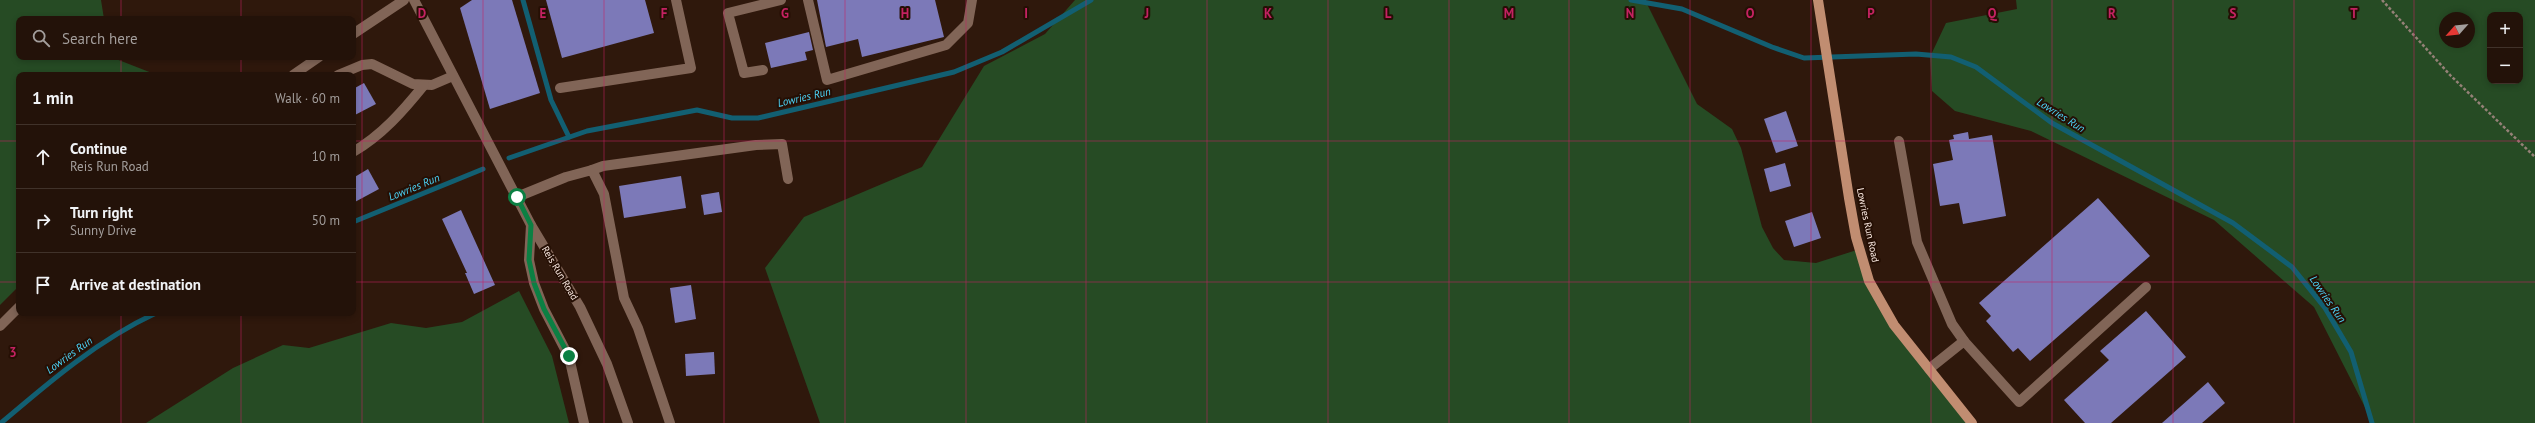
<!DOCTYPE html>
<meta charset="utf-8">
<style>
body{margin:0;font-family:"PT Sans",sans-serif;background:#2b1b12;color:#f1f3f6}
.controls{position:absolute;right:12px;top:12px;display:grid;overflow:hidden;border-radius:8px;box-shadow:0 2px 6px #0003}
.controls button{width:36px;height:36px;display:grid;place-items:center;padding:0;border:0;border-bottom:1px solid #40322a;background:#231209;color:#f1f3f6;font:20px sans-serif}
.compass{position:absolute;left:2439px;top:12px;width:36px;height:36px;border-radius:50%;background:#231209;box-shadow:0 2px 6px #0003;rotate:243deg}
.stop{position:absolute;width:12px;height:12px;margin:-9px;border:3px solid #0b8043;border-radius:50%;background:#fff}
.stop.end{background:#0b8043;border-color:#fff;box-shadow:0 1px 4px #0008}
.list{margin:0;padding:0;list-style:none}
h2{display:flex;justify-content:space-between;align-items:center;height:52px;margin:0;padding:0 16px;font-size:17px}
h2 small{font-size:13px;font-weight:400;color:#a39e9c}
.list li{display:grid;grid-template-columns:26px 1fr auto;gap:12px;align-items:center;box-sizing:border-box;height:64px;padding:0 16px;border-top:1px solid #40322a}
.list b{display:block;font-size:15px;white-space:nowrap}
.list p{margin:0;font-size:13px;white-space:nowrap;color:#a39e9c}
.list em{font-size:13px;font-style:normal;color:#a39e9c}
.icon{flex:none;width:22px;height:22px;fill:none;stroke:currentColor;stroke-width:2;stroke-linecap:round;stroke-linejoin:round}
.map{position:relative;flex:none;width:2535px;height:423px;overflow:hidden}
.search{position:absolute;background:#231209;box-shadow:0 2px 6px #0003;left:16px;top:16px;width:340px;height:44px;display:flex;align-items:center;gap:10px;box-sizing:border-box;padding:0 14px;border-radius:8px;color:#a39e9c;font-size:15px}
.panel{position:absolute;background:#231209;box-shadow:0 2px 6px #0003;left:16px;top:72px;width:340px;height:244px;border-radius:8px}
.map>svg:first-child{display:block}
.green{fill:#264b24;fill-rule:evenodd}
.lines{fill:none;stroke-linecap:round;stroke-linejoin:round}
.stream{stroke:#125f72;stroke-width:5}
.building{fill:#7c79b8}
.path{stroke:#958177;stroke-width:2.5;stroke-dasharray:3 2;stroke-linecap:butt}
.lane{stroke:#816557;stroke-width:10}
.street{stroke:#816557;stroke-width:10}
.secondary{stroke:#816557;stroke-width:10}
.primary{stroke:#c18d71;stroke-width:10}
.route{stroke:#0b8043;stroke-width:5}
.grid{fill:none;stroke:#c52262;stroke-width:1;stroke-opacity:0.55}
.labels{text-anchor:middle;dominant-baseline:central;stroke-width:4;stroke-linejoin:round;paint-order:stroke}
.street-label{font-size:10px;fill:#f9e8e0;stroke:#250f04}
.water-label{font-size:11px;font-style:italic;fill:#4cd4f8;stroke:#250f04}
.grid-label{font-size:13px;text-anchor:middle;font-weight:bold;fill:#c52262;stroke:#250f04;stroke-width:4;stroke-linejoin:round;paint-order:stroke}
</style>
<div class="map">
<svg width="2535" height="423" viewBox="0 0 2535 423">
<rect width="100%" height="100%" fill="#2f180c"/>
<g class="green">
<polygon points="0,0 101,0 104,19 19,19 19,57 111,57 157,75 19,75 19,286 0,305"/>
<polygon points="1075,0 1645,0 1697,104 1732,129 1741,148 1762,227 1773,248 1784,260 1816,263 1860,249 1875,294 1972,423 820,423 765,268 804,217 922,167 984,66 1045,34"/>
<path d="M2016 0H2535V423H2373L2314 307 2214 220 2031 131 1955 111 1932 91 1930 57 1946 23 2017 9ZM2490 15H2520V81H2490ZM2445 18H2469V42H2445Z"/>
<polygon points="519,291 552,356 569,423 146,423 233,368 283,345 309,348 391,323 426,328 462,322"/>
</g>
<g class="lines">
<g class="stream">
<polyline points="523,0 551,100 569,137"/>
<polyline points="1631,0 1682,9 1772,47 1804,58 1916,54 1951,57 1976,67 2052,123 2233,223 2292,267 2325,308 2351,352 2372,423"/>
<polyline points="509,158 587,131 697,110 732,118 758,118 954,72 1002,52 1091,0"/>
<polyline points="353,222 483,169"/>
<path d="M1 423C49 382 98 340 156 313"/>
</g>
</g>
<g class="building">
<polygon points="472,0 512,0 540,93 490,109 460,8"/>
<polygon points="546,0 645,0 654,33 562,58"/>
<polygon points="817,0 935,0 944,37 862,57 858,39 826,47"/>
<polygon points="809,32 813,50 805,52 807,60 771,68 765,43"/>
<polygon points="364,83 376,104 353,116 353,89"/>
<polygon points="1786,111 1798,146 1776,153 1764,119"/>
<polygon points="1968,132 1969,139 1992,135 2006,216 1963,224 1959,203 1940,206 1933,164 1953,160 1949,140 1954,139 1953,135"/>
<polygon points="1785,163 1791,186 1770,192 1764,169"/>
<polygon points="368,169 379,189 353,203 353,178"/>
<polygon points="681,176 686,208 624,218 619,186"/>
<polygon points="719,192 722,212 704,215 701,195"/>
<polygon points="2098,198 2150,256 2030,361 2018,348 2013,352 1986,321 1991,316 1979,303"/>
<polygon points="461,210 495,285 474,294 465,273 467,273 442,219"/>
<polygon points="1812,212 1821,238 1794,247 1785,221"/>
<polygon points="691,285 696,319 675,323 670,288"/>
<polygon points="2146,311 2186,357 2111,423 2085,423 2064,400 2109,360 2100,351"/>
<polygon points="714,352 715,374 686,376 685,354"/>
<polygon points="2208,382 2225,403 2202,423 2162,423"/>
</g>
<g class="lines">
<polyline class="path" points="2382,0 2451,76 2535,157"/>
<g class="lane">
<polyline points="808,0 827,80 946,45 968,23 972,0"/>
<polyline points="763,70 744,73 728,13 781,0"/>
<polyline points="338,75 362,65 372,64 413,84 432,85 453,76"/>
<polyline points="560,88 691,68 676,0"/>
<polyline points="1899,141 1917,242 1952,324 1964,341"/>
<path d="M353 152C382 135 403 111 424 85"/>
<polyline points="592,170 603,166 756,145 782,144 788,179"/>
<polyline points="1929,369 1964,341 2019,402 2146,287"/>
</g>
<g class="street">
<polyline points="517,197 566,177 592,170 604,194 624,298 638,328 670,423"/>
<polyline points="531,225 529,260 534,283 544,309 569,357 584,423"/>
</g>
<g class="secondary">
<polyline points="414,0 531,225 580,307 607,364 628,423"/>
<polyline points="353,34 404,0"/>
<polyline points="293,75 319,57"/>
<polyline points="0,326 19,307"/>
</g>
<polyline class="primary" points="1818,0 1849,198 1856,237 1869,281 1894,325 1972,423"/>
</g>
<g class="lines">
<polyline class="route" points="517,197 531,225 529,260 534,283 544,309 569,356"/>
</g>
<path class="grid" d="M121 0V19M241 0V19M362 0V423M483 0V423M604 0V423M724 0V423M845 0V423M966 0V423M1086 0V423M1207 0V423M1328 0V423M1449 0V423M1569 0V423M1690 0V423M1811 0V423M1931 0V423M2052 0V423M2173 0V423M2294 0V423M2414 0V423M121 57V75M241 57V75M0 141H19M353 141H2535M0 282H19M353 282H2535M121 313V423M241 313V423"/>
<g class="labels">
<g class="street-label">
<text transform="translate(1868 225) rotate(78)">Lowries Run Road</text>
<text transform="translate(560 273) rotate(59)">Reis Run Road</text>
</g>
<g class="water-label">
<text transform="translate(804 97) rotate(-13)">Lowries Run</text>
<text transform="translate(2061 115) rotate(32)">Lowries Run</text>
<text transform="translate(414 187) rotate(-22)">Lowries Run</text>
<text transform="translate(2328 299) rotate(55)">Lowries Run</text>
<text transform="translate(69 355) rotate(-36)">Lowries Run</text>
</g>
</g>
<g class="grid-label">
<text x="422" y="18">D</text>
<text x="543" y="18">E</text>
<text x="664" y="18">F</text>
<text x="785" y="18">G</text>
<text x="905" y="18">H</text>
<text x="1026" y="18">I</text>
<text x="1147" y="18">J</text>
<text x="1268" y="18">K</text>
<text x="1388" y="18">L</text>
<text x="1509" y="18">M</text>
<text x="1630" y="18">N</text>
<text x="1750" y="18">O</text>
<text x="1871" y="18">P</text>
<text x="1992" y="18">Q</text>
<text x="2112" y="18">R</text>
<text x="2233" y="18">S</text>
<text x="2354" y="18">T</text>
<text x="13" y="357">3</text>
</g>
</svg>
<div class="controls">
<button>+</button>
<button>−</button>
</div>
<svg class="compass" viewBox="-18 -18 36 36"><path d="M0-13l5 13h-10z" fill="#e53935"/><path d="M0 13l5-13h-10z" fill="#a39e9c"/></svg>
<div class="stop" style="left:517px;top:197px"></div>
<div class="stop end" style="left:569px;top:356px"></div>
<div class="search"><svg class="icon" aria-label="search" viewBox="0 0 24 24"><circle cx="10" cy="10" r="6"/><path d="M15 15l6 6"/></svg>Search here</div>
<section class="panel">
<h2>1 min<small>Walk · 60 m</small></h2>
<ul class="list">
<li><svg class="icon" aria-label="ahead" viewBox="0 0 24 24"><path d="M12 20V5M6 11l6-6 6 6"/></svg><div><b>Continue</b><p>Reis Run Road</p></div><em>10 m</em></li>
<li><svg class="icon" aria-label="right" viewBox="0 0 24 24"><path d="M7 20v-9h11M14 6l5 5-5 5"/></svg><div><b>Turn right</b><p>Sunny Drive</p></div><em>50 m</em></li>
<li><svg class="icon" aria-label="arrive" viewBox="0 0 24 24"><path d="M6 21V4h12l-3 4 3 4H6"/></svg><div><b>Arrive at destination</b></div></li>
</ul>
</section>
</div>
